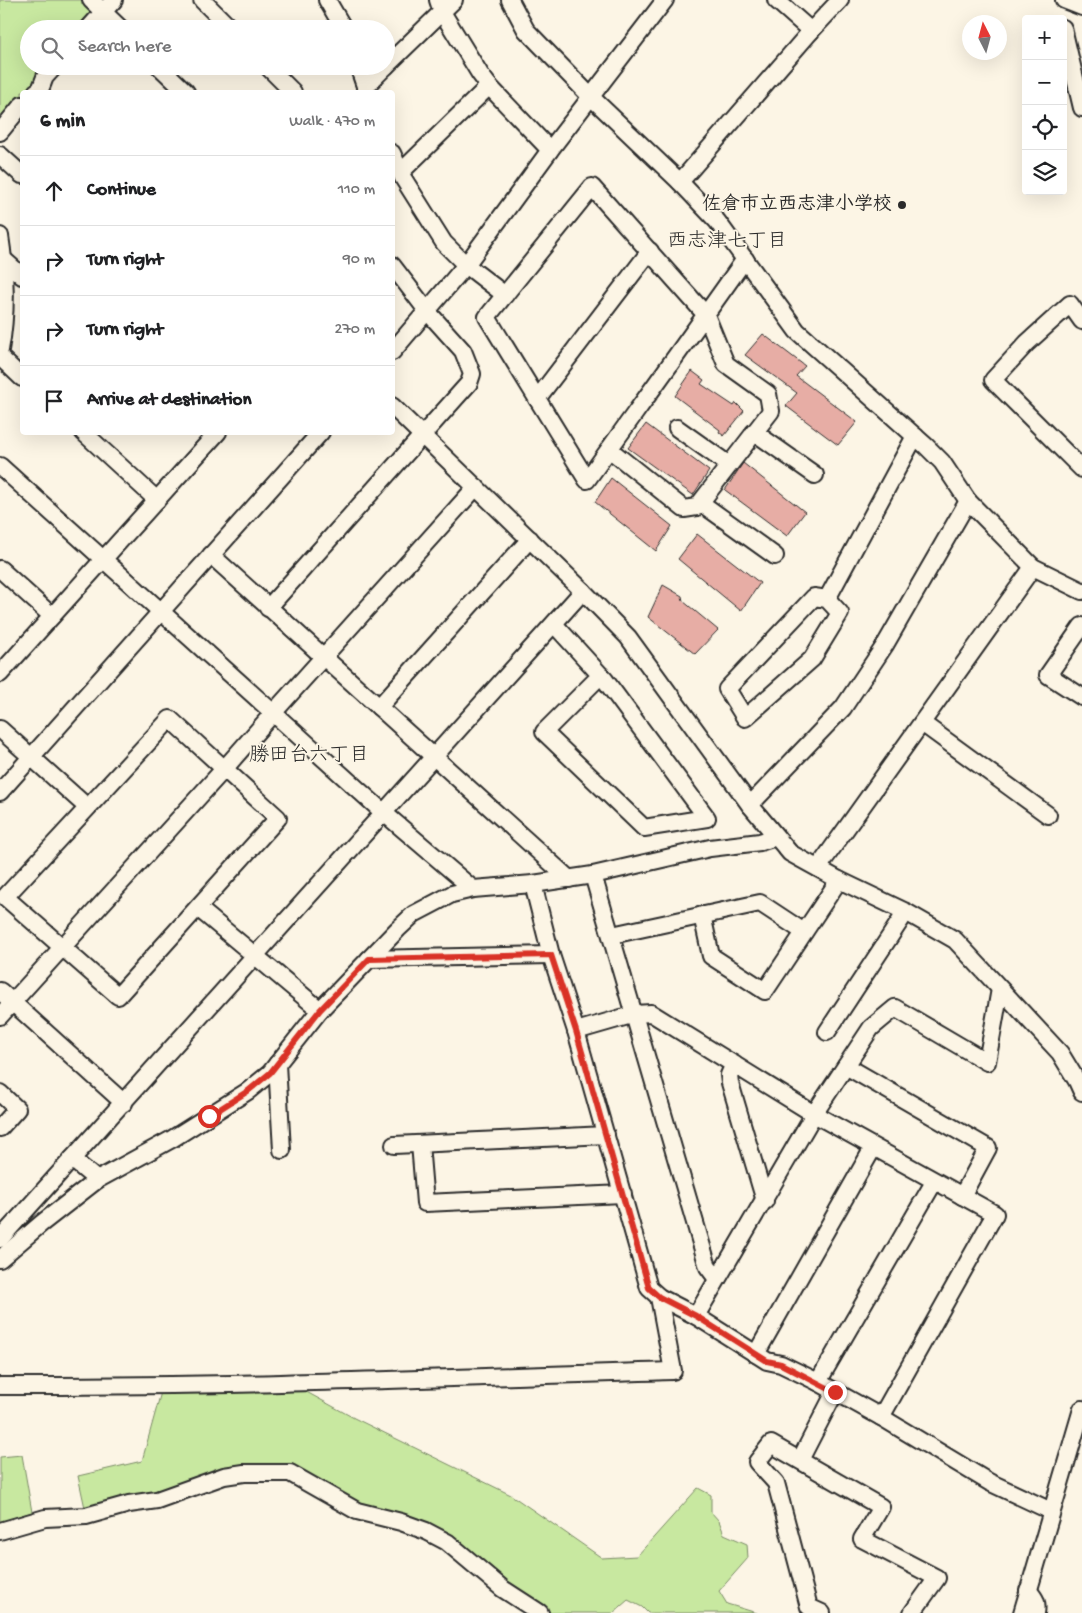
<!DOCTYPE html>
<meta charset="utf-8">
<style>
body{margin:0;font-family:"Gochi Hand","Klee One",sans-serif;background:#f2f2f2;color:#202124}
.controls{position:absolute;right:15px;top:15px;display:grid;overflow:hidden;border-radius:5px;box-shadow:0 5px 20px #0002}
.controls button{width:45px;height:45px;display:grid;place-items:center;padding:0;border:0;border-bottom:1px solid #e0e0e0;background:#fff;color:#202124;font:25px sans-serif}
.compass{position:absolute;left:962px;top:15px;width:45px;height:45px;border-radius:50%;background:#fff;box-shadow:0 5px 20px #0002;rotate:354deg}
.stop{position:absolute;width:15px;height:15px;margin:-11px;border:4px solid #d93025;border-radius:50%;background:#fff}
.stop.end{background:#d93025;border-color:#fff;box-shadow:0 1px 5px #0008}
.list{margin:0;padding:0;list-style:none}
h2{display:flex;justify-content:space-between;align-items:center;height:65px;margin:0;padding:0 20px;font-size:21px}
h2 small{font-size:16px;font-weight:400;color:#757577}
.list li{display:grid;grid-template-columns:32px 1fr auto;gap:15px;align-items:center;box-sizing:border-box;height:70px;padding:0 20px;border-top:1px solid #e0e0e0}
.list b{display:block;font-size:19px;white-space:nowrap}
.list em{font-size:16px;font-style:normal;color:#757577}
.icon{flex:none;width:28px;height:28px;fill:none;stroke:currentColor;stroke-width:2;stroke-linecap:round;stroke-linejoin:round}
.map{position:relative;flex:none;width:1082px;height:1613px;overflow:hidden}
.search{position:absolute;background:#fff;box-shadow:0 5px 20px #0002;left:20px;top:20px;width:375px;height:55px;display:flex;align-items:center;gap:12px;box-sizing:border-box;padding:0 18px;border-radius:28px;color:#757577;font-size:19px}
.panel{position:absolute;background:#fff;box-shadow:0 5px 20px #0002;left:20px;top:90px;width:375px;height:345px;border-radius:5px}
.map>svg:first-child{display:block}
.green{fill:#c8e8a0;stroke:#7a8a66}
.building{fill:#e7ada5;stroke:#2b2b2b}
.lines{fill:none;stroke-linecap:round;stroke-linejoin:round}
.minor-casing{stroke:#2b2b2b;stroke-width:20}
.minor{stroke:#fcf5e5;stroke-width:16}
.route{stroke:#d93025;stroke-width:6}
.poi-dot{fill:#2b2b2b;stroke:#fcf5e5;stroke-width:2}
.labels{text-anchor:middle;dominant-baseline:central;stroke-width:4;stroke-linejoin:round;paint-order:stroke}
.poi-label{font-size:19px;font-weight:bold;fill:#2b2b2b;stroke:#fcf5e5;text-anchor:end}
.neighbourhood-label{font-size:20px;fill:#2b2b2b;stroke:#fcf5e5}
</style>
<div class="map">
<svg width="1082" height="1613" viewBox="0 0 1082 1613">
<rect width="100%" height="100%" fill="#fcf5e5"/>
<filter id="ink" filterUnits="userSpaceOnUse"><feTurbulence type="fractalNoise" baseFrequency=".02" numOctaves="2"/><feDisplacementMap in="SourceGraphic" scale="10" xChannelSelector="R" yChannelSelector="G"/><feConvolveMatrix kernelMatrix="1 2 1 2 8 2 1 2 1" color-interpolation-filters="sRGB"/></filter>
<g filter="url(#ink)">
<g class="green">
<polygon points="0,0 83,0 95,11 80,29 29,29 29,66 49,66 37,87 29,88 25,92 22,92 22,96 0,124"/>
<polygon points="301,1389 354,1418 511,1495 602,1558 637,1556 698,1488 711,1495 711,1512 719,1521 724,1534 747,1544 748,1558 719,1591 727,1604 757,1613 648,1613 642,1607 628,1600 613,1613 550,1613 487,1569 352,1501 292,1468 222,1468 162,1489 85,1508 78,1476 142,1461 161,1392"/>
<polygon points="22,1455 32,1512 0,1522 0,1457"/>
</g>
<g class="building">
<polygon points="763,334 805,366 796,376 857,422 838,445 786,406 797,393 745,355"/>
<polygon points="692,371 704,380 701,384 734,406 736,403 744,411 724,436 719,432 720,430 675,396"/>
<polygon points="646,424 709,471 693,495 628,448"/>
<polygon points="743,463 805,512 787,536 725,490"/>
<polygon points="611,478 672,526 656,551 595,502"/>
<polygon points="697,534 760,583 741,611 678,559"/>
<polygon points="663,585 682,596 683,601 718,630 695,654 648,617"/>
</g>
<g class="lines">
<g class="minor-casing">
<g id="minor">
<polyline points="91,0 121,29"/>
<polyline points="202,0 231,29"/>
<polyline points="327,0 344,29"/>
<polyline points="438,0 442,12 480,74 489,86 550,150"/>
<polyline points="510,0 526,30 591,97 680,182 717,221 797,331 926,446 942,462 968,501 1033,567 1082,591"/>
<polyline points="776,0 811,31"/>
<polyline points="1064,0 1082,7"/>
<polyline points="1063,28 1082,108"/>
<polyline points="88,29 114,0"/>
<polyline points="159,66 186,92"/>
<polyline points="267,66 293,92"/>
<polyline points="358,66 367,92"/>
<polyline points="386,66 454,0"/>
<polyline points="365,87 386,66"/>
<polyline points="36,92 40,90 45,77 55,66"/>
<polyline points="0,132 22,105"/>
<polyline points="392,153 403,178 444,243 466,265 505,295"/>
<polyline points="0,155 22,175"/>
<polyline points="401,172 489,86"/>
<polyline points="680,182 811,31 840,0"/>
<path d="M0 236C6 274 7 312 0 350"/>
<polyline points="3,259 22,276"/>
<polyline points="1082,321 1070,304 1027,343 993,380 1082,469"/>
<polyline points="392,352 466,265 550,150 665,0"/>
<polyline points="0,357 22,378"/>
<polyline points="537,399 650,251"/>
<polyline points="392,406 583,591 628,637 750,805 790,853 839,880 906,912 955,940 1060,1053 1077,1081 1082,1092"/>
<polyline points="677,428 729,465"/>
<polyline points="83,432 157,500"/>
<polyline points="754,432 815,475"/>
<path d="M609 449 684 509 697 507 771 411 768 394 726 364 706 315 592 187 487 317 587 480C640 406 693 333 745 259"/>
<polyline points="0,466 384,813 473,889"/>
<polyline points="701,503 775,556"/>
<polyline points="211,555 569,879"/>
<polyline points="0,569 52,616"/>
<polyline points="827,599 840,613 812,659 745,718 727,689 814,597 827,599 915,436"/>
<polyline points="268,608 469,383 472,374 463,351 428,312 392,265"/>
<polyline points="554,624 605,680 707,818 644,828 544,732 601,675"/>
<polyline points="1082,626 1048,675 1082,697"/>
<polyline points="0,674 218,432"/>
<polyline points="379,707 530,539"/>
<polygon points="170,719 278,818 118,996 5,897"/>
<polyline points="922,723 1048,815"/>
<polyline points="0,729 87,807"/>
<polyline points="0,792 321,432"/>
<polyline points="750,805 843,708 885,645 968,501"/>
<polyline points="818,868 1033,567"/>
<polyline points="593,875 708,1267 717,1279"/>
<polyline points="533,884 551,955 576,1031 649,1288 659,1297 696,1316 767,1361 781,1364 818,1382 881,1417 989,1482 1051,1511"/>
<polyline points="198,908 320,1010"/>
<polyline points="702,915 711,956 765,991 839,880"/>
<polyline points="612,935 760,903 804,932"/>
<polyline points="369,959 551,955"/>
<polyline points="0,991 124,1103"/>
<polyline points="0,1016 225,768 274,712 476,487"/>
<polyline points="576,1031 635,1014 651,1013 814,1114 995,1214 881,1417"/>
<polyline points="827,1032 906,912"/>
<polyline points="277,1064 282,1150"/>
<polyline points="734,1064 729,1075 730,1083 765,1201"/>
<polyline points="846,1066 988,1148 962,1196"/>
<polyline points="0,1093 17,1109 0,1128"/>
<polyline points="420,1144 425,1203 623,1194"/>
<polyline points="394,1145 606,1135"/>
<polyline points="72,1159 97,1180 172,1139 248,1091 270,1073 320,1010 398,929 414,914 435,903 452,894 473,889 533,884 593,875 710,848 760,842 776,837"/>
<polyline points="0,1239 583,591"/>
<polyline points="0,1259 42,1223 97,1180"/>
<polyline points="696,1316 814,1114 871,1028 895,1008 987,1062 1000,989"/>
<polyline points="756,1354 873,1148"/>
<polyline points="818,1382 934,1182"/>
<path d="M0 1386C224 1387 449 1378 673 1371L659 1297"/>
<polyline points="800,1460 835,1392"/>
<polyline points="0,1531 45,1518 86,1516 129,1504 157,1500 224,1476 244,1473 290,1473 357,1511 401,1522 426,1531 447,1542 503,1589 540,1613"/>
<path d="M1028 1590C1035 1598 1038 1602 1036 1613"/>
<polyline points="822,1613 809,1607 776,1483 757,1462 771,1444 881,1507 862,1539 937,1578 912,1613"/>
<polyline points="1022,1613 1082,1409"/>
</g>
</g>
<use href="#minor" class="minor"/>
</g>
</g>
<g class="lines" filter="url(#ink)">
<polyline class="route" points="209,1116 248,1091 270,1073 320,1010 369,959 551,955 576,1031 649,1288 659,1297 696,1316 767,1361 781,1364 835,1392"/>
</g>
<circle class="poi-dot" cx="902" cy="205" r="5"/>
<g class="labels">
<g class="poi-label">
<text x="892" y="205">佐倉市立西志津小学校</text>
</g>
<g class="neighbourhood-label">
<text x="727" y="242">西志津七丁目</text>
<text x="309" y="756">勝田台六丁目</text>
</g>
</g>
</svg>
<div class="controls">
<button>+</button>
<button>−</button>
<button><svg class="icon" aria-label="locate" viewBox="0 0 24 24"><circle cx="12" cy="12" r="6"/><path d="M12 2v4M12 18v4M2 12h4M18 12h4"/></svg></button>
<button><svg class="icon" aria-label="layers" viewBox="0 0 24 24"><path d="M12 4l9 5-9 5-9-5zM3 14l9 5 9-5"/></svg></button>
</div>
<svg class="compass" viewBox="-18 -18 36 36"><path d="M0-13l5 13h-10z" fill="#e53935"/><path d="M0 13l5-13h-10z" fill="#757577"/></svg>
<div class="stop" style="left:209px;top:1116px"></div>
<div class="stop end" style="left:835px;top:1392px"></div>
<div class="search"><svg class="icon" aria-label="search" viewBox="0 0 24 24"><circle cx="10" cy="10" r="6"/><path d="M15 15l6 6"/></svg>Search here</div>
<section class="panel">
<h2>6 min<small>Walk · 470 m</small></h2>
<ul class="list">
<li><svg class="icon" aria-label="ahead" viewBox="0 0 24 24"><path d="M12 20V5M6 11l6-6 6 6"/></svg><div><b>Continue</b></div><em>110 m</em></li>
<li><svg class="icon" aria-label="right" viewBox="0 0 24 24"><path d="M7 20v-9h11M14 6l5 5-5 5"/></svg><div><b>Turn right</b></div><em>90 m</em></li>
<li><svg class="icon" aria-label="right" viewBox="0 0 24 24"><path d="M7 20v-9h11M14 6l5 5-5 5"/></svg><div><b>Turn right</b></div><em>270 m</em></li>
<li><svg class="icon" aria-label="arrive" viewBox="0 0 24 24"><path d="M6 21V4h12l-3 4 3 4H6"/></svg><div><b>Arrive at destination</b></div></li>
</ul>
</section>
</div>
